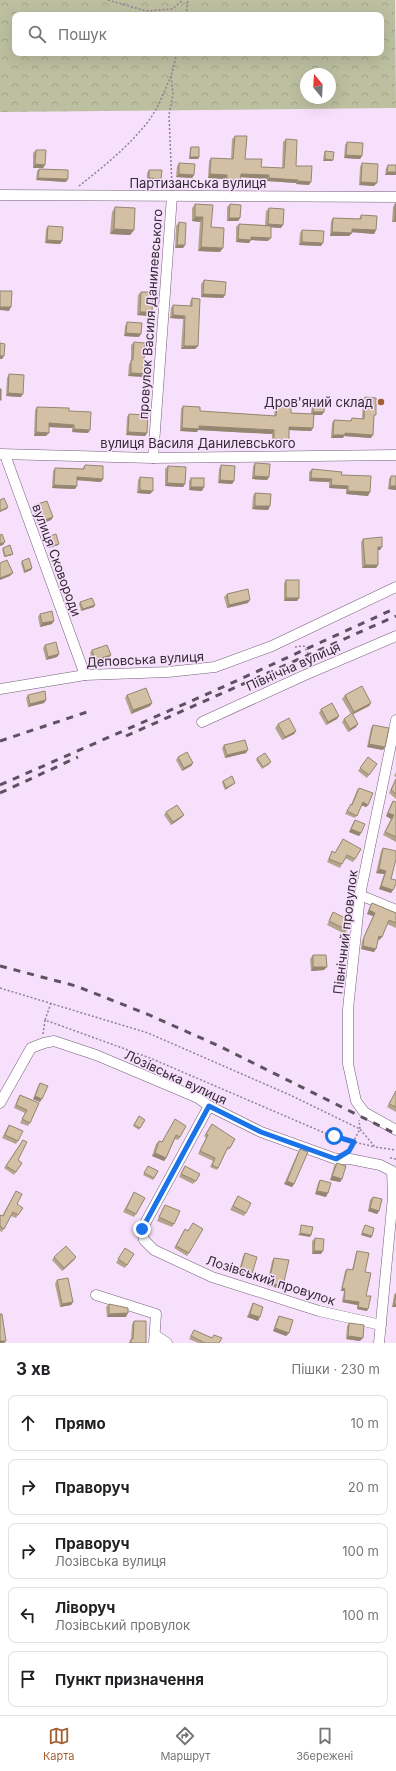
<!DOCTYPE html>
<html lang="uk">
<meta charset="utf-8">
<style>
body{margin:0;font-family:Inter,sans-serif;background:#f2f2f2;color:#202124}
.compass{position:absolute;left:300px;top:68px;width:36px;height:36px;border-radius:50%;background:#fff;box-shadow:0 4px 16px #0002;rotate:342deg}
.stop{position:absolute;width:12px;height:12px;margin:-9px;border:3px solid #1a73e8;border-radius:50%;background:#fff}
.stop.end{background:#1a73e8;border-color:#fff;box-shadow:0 1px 4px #0008}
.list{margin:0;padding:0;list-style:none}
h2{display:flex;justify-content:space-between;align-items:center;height:52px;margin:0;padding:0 16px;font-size:17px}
h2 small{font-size:13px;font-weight:400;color:#757577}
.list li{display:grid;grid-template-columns:26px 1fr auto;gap:12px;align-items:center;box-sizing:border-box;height:56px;margin:0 8px 8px;padding:0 8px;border:1px solid #e0e0e0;border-radius:8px}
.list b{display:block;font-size:15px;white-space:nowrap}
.list p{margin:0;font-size:13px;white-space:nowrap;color:#757577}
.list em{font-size:13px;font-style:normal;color:#757577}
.icon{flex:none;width:22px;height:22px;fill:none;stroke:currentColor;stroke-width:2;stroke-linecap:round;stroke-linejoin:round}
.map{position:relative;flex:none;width:396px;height:1343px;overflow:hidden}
.search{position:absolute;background:#fff;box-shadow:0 4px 16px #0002;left:12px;right:12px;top:12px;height:44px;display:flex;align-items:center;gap:10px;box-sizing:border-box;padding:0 14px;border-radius:8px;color:#757577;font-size:15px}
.sheet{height:372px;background:#fff}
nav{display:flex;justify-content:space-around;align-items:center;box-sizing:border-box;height:56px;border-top:1px solid #e0e0e0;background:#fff;font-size:11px;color:#757577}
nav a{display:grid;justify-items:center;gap:2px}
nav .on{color:#a35e30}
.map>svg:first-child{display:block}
.forest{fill:url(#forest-crowns);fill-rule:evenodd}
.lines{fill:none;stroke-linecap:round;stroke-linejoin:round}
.street-casing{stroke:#735f77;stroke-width:11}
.path{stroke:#918194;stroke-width:1.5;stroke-dasharray:2 2;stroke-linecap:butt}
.street{stroke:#fff;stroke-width:10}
.rail{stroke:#5e5260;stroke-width:3;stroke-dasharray:7 7;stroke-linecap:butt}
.wall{fill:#b5a48c}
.shaded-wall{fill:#948672}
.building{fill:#d3bfa3;stroke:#948672}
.route{stroke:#1a73e8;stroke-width:5}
.poi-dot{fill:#a35e30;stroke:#f7e0fc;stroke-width:1.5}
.labels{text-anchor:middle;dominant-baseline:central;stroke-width:3;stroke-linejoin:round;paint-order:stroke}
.street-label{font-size:13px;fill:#342b36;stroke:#f7e0fc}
.poi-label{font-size:13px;fill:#342b36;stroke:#f7e0fc;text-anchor:end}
</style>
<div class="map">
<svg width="396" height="1343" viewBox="0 0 396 1343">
<defs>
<pattern id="forest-crowns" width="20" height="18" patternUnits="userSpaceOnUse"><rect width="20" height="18" fill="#bcbfa0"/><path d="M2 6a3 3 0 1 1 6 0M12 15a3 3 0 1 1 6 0" fill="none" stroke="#a2a48a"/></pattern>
</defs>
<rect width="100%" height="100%" fill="#f7e0fc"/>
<path class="forest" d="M0 0H395L396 108 0 112ZM15 15H381V53H15ZM306 74H330V98H306Z"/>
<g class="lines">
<g class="street-casing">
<g id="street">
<polyline points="0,195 396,197"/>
<polyline points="0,454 153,458 396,455"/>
<polyline points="5,455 85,675"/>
<polyline points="153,458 172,196"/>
<polyline points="0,689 85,675 168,672 215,667 272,646 396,587"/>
<polyline points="396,720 360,895 348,1009 348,1064 356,1101 364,1112 396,1130"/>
<polyline points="202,722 305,675 396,636"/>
<polyline points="360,895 396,910"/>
<polyline points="0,1103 31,1048 44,1043 54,1041 96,1055 198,1098 209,1106 261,1132 336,1159 350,1159 380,1165 392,1171 393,1197 379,1343"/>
<polyline points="209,1106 142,1229 144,1240 154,1250 212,1277 319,1311 381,1325"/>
<polyline points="96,1295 156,1314 154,1343"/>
<polyline points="155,1335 167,1343"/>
</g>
</g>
<g class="path">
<polyline points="108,0 146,11 172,9 183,0"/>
<polyline points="186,15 188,0"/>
<path d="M79 186C103 167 128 147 147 123 158 109 164 92 171 76"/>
<polyline points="172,186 169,115 173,94 171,76 177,53"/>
<polyline points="295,647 304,646 312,661"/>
<polyline points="0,988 148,1033 290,1095 360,1129 375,1147 396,1150"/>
<polyline points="51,1003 45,1020 150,1058 334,1137 375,1147"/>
<polyline points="43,1034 45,1020"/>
<polyline points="349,1150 360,1129 359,1120"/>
<polyline points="390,1158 396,1159"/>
</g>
<use href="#street" class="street"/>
<g class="rail">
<polyline points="126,736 396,616"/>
<polyline points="0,741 87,712"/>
<polyline points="0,785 214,691 396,608"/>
<polyline points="0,793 78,757"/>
<polyline points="0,966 76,986 147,1014 219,1046 396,1134"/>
</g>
</g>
<g class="wall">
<polygon points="235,136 245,159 261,167 282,168 283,142 286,139 296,166 309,185 296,184 296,183 267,181 267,179 241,177 238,186 225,185 225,179 208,178 209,161 211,158 231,159 232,139"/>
<polygon points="347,142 362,156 360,159 344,158 345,145"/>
<polygon points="191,147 199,157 198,159 189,159 190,148"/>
<polygon points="36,150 45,165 43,168 33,168 33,153"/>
<polygon points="325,151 332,161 323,161 324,153"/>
<polygon points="179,163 194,175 192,178 176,177 177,166"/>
<polygon points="362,163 374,186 359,185 360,167"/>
<polygon points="388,165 396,165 396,175 385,175 386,168"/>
<polygon points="39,169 66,182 36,180 37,171"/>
<polygon points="149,170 161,179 159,182 147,181 147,173"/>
<polygon points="195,204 211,227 220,252 198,251 200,222 192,221 192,208"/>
<polygon points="230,204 240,218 238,221 227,221 227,207"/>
<polygon points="395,204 396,204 396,222 392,222 393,207"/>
<polygon points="115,207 134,230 130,235 110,234 112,212"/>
<polygon points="269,208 281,228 271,227 268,241 251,240 249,243 236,242 236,227 239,224 265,225 266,211"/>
<polygon points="361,215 376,230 374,234 352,232 349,236 330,236 331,221 333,218 359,219"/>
<polygon points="179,222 185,245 183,248 175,248 176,226"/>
<polygon points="48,226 62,241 60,244 45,243 46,229"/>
<polygon points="302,230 321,246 299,245 300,233"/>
<polygon points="204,280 225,295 223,298 201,297 201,284"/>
<polygon points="141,292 152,312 150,316 137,315 138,295"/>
<polygon points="192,298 198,346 195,349 181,349 183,319 170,318 171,308 173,305 190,306 190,302"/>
<polygon points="127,322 139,337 124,336 125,326"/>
<polygon points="134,342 144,361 146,377 128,376 129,364 131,361 131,345"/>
<polygon points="9,374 21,397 6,396 7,378"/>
<polygon points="365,397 374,418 371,438 344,436 343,438 331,438 332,423 334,420 350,421 352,418 362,419 363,400"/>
<polygon points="314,400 322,415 314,415 313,428 311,431 289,430 289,440 287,443 272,442 272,434 198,430 197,432 180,431 181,409 183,406 200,411 274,416 275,409 277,406 291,413 311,414 312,403"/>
<polygon points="37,407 69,411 88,433 72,432 72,428 49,427 46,436 34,436 35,410"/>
<polygon points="129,414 147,433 145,436 126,435 127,417"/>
<polygon points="255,463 269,477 267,480 252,479 253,466"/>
<polygon points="85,465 101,482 77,480 75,489 52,488 53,471 55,468 82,469"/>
<polygon points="221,465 234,481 232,484 218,483 219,469"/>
<polygon points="168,466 185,484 183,487 165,486 165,469"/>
<polygon points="312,469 341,475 368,496 346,494 346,489 329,488 329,482 309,481 309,472"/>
<polygon points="391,476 396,476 396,490 388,489 389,479"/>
<polygon points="140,477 150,494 137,493 138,480"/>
<polygon points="191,478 202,491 189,490 189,481"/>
<polygon points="255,493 270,506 268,510 252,509 253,496"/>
<polygon points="34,505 53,517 51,520 38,525 32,509"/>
<polygon points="47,537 58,545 48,548 46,539"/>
<polygon points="363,539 382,547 380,550 378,550 378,565 376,568 362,568 361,542"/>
<polygon points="3,548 12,555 4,557 2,549"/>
<polygon points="22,561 32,568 31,570 24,573 21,563"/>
<polygon points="286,580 299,598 297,601 284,601 284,583"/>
<polygon points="227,594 248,603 227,608 224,597"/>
<polygon points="80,602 94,607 81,611 79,604"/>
<polygon points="40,614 52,624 40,627 38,617"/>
<polygon points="45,645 59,654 57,657 46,660 43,648"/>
<polygon points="92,650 111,655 108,658 93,663 90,653"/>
<polygon points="28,695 46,700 44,703 28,707 26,698"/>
<polygon points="127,695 152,703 150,706 131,714 125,698"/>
<polygon points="345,695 371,703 369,706 352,715 356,727 348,732 342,722 344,719 351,714 342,699"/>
<polygon points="321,709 339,716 337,719 326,725 319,713"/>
<polygon points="278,724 296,731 294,734 282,740 275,728"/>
<polygon points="373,725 383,750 367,747 371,728"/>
<polygon points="224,745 246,753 225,758 222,748"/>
<polygon points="178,757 193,763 191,766 182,771 176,760"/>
<polygon points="368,757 377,764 367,778 358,771"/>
<polygon points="257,758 270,764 262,769 256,760"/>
<polygon points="396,772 396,777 394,776"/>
<polygon points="396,778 396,799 389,793"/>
<polygon points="223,781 234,784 225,790 222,783"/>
<polygon points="359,788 368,805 366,807 362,805 355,818 345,814 349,807 351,804 351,805 357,790"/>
<polygon points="393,801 396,802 396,842 383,835 391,819 386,816 391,804"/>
<polygon points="166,812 184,815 181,818 171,825 164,815"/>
<polygon points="355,820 361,833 359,836 349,832 353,823"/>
<polygon points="343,839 355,859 353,862 345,858 340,868 327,862 332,851 335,853"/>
<polygon points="383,848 393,890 391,893 379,889 384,874 376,873 381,851"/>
<polygon points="372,903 396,913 396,928 387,924 382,937 379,940 378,940 374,952 361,949 362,941 373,916 367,914 370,906"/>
<polygon points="333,912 347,930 345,934 327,925"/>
<polygon points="313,955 324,970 311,971 310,959"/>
<polygon points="40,1083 40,1102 33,1099 38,1086"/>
<polygon points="396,1091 396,1112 387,1107"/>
<polygon points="20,1095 39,1103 30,1123 28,1126 20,1123 25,1113 14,1108 18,1098"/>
<polygon points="139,1116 145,1120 139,1130 133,1126"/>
<polygon points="175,1119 180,1137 178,1140 175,1139 166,1158 164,1161 152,1156 156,1144 159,1141 162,1142"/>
<polygon points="212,1124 230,1148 228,1150 227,1149 217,1170 210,1167 213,1161 198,1154 206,1138 204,1136"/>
<polygon points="9,1125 18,1141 16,1144 2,1138 7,1128"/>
<polygon points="23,1140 18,1160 22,1163 14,1175 4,1168"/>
<polygon points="300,1149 294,1184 292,1187 284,1184 298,1152"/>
<polygon points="337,1163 342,1179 340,1182 330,1180 334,1166"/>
<polygon points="148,1166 158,1171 153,1180 143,1175"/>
<polygon points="185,1166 196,1181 193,1184 179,1177"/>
<polygon points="320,1180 326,1197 315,1194 318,1183"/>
<polygon points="16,1191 17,1204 18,1215 16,1218 11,1216 2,1232 0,1231 0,1215 2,1216"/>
<polygon points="134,1192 136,1214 134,1217 123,1212"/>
<polygon points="238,1196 246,1213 244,1216 230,1210"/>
<polygon points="373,1197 379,1211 377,1214 368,1211 370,1200"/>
<polygon points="165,1205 174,1224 172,1227 157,1221 163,1208"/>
<polygon points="193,1223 189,1253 187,1256 174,1248 185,1229 188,1231"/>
<polygon points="315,1238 321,1254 312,1254 312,1241"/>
<polygon points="125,1248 134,1254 125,1268 116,1263"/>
<polygon points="357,1251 365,1272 367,1311 357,1309 357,1305 342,1302 344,1291 341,1291 345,1271 347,1269 352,1270 356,1253"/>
<polygon points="245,1253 249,1277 238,1274 243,1256"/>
<polygon points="54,1257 76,1257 74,1260 62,1271 52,1260"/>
<polygon points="274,1258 281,1289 267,1285 272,1261"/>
<polygon points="57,1280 73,1302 71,1305 60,1307 55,1284"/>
<polygon points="396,1292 396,1307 392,1307 394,1295"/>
<polygon points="253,1303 258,1321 247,1317 251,1307"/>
<polygon points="109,1304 126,1317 107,1317 106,1307"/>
<polygon points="279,1316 289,1333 286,1336 273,1331 277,1319"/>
<polygon points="134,1321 146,1343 129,1343 129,1342 131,1339 132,1324"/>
<polygon points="349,1323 360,1341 346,1339 347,1326"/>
<polygon points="194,1330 212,1338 214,1335 219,1343 198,1343 189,1339"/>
</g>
<g class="shaded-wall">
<polygon points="346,155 362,156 360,159 344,158"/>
<polygon points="190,157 199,157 198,159 189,159"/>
<polygon points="325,159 333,160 332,161 323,161"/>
<polygon points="35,164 45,165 43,168 33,168"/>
<polygon points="387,172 396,172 396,175 385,175"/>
<polygon points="179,174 194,175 192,178 176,177"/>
<polygon points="210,174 227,175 225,179 208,178"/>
<polygon points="241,174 269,175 267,179 239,177"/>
<polygon points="38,178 68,179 66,182 36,180"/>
<polygon points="149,178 161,179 159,182 147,181"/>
<polygon points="269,178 298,180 296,183 267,181"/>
<polygon points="298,181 311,182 309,185 296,184"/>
<polygon points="227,182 240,183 238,186 225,185"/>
<polygon points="361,182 377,183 374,186 359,185"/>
<polygon points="195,217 203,217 200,222 192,221"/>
<polygon points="229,218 240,218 238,221 227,221"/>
<polygon points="395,219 396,219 396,222 392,222"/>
<polygon points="268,224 283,225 281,228 265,227"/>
<polygon points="114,229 134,230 130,235 110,234"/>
<polygon points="352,229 376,230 374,234 350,232"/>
<polygon points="332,232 352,233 349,236 330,236"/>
<polygon points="251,237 271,238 268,241 249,240"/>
<polygon points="238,239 251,240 249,243 236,242"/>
<polygon points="47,240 62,241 60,244 45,243"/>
<polygon points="302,242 323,243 321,246 299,245"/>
<polygon points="177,245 185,245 183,248 175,248"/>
<polygon points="201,247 223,248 220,252 198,251"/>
<polygon points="203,294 225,295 223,298 201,297"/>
<polygon points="0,307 11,307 9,311 0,310"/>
<polygon points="140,312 152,312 150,316 137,315"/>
<polygon points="173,315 185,316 183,319 170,318"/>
<polygon points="126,333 141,334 139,337 124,336"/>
<polygon points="184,346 198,346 195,349 181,349"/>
<polygon points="0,356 4,356 2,359 0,359"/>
<polygon points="131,373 148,374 146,377 128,376"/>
<polygon points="8,393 23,394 21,397 6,396"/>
<polygon points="313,412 324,412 322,415 311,415"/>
<polygon points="49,423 74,425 72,428 47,427"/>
<polygon points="199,426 274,430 272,434 198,430 197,432 180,431 182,428"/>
<polygon points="289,427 313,428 311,431 287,430"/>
<polygon points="74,429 90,430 88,433 72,432"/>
<polygon points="36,432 49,433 46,436 34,436"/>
<polygon points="128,432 147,433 145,436 126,435"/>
<polygon points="345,433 373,435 371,438 344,436 343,438 331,438 333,435"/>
<polygon points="274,439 289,440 287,443 272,442"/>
<polygon points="254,476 269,477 267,480 252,479"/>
<polygon points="77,477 103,479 101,482 75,480"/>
<polygon points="311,478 332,479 329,482 309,481"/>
<polygon points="220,480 234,481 232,484 218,483"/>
<polygon points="167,483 185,484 183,487 165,486"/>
<polygon points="54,485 77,486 75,489 52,488"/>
<polygon points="331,485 348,486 346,489 329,488"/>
<polygon points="390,486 396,486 396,490 388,489"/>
<polygon points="191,487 204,487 202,491 189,490"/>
<polygon points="140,490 153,491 150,494 137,493"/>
<polygon points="348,491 370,492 368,496 346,494"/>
<polygon points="255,506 270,506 268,510 252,509"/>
<polygon points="8,507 7,509 0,512 0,511"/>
<polygon points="53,517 51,520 38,525 40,522"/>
<polygon points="5,542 3,545 0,546 0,544"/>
<polygon points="59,544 58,545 48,548 49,547"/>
<polygon points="378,547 382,547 380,550 376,550"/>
<polygon points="13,554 12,555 4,557 5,556"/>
<polygon points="365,565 378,565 376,568 362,568"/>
<polygon points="32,568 31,570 24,573 25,571"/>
<polygon points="13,573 10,576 0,580 0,578"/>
<polygon points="286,598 299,598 297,601 284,601"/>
<polygon points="250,600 248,603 227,608 229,605"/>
<polygon points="95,605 94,607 81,611 83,609"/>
<polygon points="54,621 52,624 40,627 42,623"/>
<polygon points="59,654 57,657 46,660 48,657"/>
<polygon points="111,655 108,658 93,663 95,660"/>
<polygon points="46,700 44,703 28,707 30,704"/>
<polygon points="152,703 150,706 131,714 133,710"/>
<polygon points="371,703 369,706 351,715 354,712"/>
<polygon points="339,716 337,719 326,725 328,722"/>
<polygon points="358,724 356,727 348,732 350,729"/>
<polygon points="296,731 294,734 282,740 285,737"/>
<polygon points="369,744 385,747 383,750 367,747"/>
<polygon points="248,750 246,753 225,758 227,755"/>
<polygon points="193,763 191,766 182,771 184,768"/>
<polygon points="235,783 234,784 225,790 226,788"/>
<polygon points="363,802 368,805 366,807 361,805"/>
<polygon points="388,813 394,815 391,819 386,816"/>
<polygon points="184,815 181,818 171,825 173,822"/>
<polygon points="351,829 361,833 359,836 349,832"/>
<polygon points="379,869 386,871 384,874 376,873"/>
<polygon points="381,886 393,890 391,893 379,889"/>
<polygon points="369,910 375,913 373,916 367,914"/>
<polygon points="379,936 382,937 379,940 376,939"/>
<polygon points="363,946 376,949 374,952 361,949"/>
<polygon points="313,967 327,967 324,970 311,971"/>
<polygon points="35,1096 42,1099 40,1102 33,1099"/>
<polygon points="155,1153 166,1158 164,1161 152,1156"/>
<polygon points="332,1176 342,1179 340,1182 330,1180"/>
<polygon points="287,1181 294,1184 292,1187 284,1184"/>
<polygon points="317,1191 328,1193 326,1197 315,1194"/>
<polygon points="370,1208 379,1211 377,1214 368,1211"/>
<polygon points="300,1233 311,1235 310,1237 298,1235"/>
<polygon points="362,1233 372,1236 371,1238 361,1235"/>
<polygon points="314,1251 323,1251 321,1254 312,1254"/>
<polygon points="76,1257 74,1260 62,1271 64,1268"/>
<polygon points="240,1271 252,1274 249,1277 238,1274"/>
<polygon points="269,1283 283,1286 281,1289 267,1285"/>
<polygon points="342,1288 345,1289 344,1291 341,1291"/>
<polygon points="344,1300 359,1302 357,1305 342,1302"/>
<polygon points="73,1302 71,1305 60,1307 62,1304"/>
<polygon points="394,1304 396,1304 396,1307 392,1307"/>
<polygon points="358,1307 368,1309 367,1311 357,1309"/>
<polygon points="128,1313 126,1317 107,1317 109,1314"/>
<polygon points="250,1314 260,1317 258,1321 247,1317"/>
<polygon points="275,1328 289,1333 286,1336 273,1331"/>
<polygon points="348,1336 363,1338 360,1341 346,1339"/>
<polygon points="0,1341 6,1341 4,1343 0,1343"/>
</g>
<g class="building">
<polygon points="235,136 247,136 245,159 262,159 261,167 284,168 286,139 297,140 296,166 312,166 311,182 298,181 298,180 269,178 269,175 241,174 240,183 227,182 227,175 210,174 211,158 233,159"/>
<polygon points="347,142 363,143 362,156 346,155"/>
<polygon points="191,147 199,147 199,157 190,157"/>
<polygon points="36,150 46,150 45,165 35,164"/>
<polygon points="325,151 334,152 333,160 325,159"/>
<polygon points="179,163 195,164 194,175 179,174"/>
<polygon points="362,163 378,164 377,183 361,182"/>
<polygon points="388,165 396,165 396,172 387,172"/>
<polygon points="39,169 68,170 68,179 38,178"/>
<polygon points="149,170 162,170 161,179 149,178"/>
<polygon points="195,204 213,205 211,227 224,228 223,248 201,247 203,217 195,217"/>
<polygon points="230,204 241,205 240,218 229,218"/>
<rect x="395" y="204" width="1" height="15"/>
<polygon points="115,207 135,208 134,230 114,229"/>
<polygon points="269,208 284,209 283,225 268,224"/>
<polygon points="361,215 377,216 376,230 352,229 352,233 332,232 333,218 361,219"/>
<polygon points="179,222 186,223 185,245 177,245"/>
<polygon points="239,224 271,226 271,238 251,237 251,240 238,239"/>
<polygon points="48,226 63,227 62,241 47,240"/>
<polygon points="302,230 324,231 323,243 302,242"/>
<polygon points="204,280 226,282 225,295 203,294"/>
<polygon points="0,291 12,291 11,307 0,307"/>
<polygon points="141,292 153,292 152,312 140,312"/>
<polygon points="192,298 200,299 198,346 184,346 185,316 173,315 173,305 192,306"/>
<polygon points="127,322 142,323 141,334 126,333"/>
<polygon points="134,342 145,343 144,361 149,361 148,374 131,373 131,360 133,360"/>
<polygon points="0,343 5,344 4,356 0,356"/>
<polygon points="9,374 24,375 23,394 8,393"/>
<rect x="0" y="389" width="1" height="11"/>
<polygon points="365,397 376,398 376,415 374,415 373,435 345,433 345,435 333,435 334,420 351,421 352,418 364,419"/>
<polygon points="314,400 325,400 324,412 313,412"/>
<polygon points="183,406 200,407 200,411 276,416 277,406 291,407 291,413 314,414 313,428 289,427 289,440 274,439 274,430 199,426 199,429 182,428"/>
<polygon points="37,407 69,408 69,411 91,412 90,430 74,429 74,425 49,423 49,433 36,432"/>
<polygon points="129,414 148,415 147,433 128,432"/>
<polygon points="255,463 270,464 269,477 254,476"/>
<polygon points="85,465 103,466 103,479 77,477 77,486 54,485 55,468 84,469"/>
<polygon points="221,465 235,466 234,481 220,480"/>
<polygon points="168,466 186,467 185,484 167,483"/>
<polygon points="312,469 342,472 341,475 371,476 370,492 348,491 348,486 331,485 332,479 311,478"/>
<polygon points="391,476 396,476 396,486 390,486"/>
<polygon points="140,477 153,478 153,491 140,490"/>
<rect x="191" y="478" width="13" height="9"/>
<polygon points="255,493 271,494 270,506 255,506"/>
<polygon points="4,498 8,507 0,511 0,500"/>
<polygon points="47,501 53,517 40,522 34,505"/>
<polygon points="2,534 5,542 0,544 0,535"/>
<polygon points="56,534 59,544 49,547 47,537"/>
<polygon points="382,537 382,547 378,547 378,565 365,565 363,539"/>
<polygon points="10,545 13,554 5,556 3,548"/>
<polygon points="29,558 32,568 25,571 22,561"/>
<polygon points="7,560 13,573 0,578 0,563"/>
<rect x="286" y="580" width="13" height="18"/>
<polygon points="248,589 250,600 229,605 227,594"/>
<polygon points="92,598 95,605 83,609 80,602"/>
<polygon points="52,611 54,621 42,623 40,614"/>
<polygon points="56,642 59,654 48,657 45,645"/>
<polygon points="107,645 111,655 95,660 92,650"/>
<polygon points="362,686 371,703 354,712 345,695"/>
<polygon points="146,688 152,703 133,710 127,695"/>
<polygon points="45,691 46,700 30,704 28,695"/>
<polygon points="332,703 339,716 328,722 321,709"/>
<polygon points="352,713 358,724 350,729 344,719"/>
<polygon points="289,718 296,731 285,737 278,724"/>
<polygon points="373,725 389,728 385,747 369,744"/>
<polygon points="245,740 248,750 227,755 224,745"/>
<polygon points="187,752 193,763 184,768 178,757"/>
<polygon points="265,753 271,762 263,767 257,758"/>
<polygon points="368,757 377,764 369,775 360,768"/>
<polygon points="232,776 235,783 226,788 223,781"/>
<polygon points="396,779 396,794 391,790"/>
<polygon points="359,788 373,793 368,805 363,802 357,816 347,811 351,804 352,805"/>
<polygon points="393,801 396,802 396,837 385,832 394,815 388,813"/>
<polygon points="177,805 184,815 173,822 166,812"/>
<polygon points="355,820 365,824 361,833 351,829"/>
<polygon points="343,839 361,849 355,859 347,855 342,864 329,859 332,851 335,853"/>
<polygon points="383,848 396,851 396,859 391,879 396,880 396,884 393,890 381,886 386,871 379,869"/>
<polygon points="372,903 396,913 396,923 389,920 382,937 379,936 376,949 363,946 364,937 375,913 369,910"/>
<polygon points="333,912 351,921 347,930 329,921"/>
<polygon points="313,955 326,955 327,967 313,967"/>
<polygon points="40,1083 48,1086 42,1099 35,1096"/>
<polygon points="396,1091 396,1107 389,1104"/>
<polygon points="20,1095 39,1103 30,1123 22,1119 27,1110 16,1105"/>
<polygon points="139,1116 145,1120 140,1128 134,1125"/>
<polygon points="175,1119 186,1126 180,1137 176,1135 166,1158 155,1153 159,1141 162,1142"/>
<polygon points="212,1124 235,1139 230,1148 228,1147 218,1168 212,1165 215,1158 200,1151 208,1135 206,1134"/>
<polygon points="9,1125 23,1131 18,1141 5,1135"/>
<polygon points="23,1140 27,1142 18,1160 22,1163 16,1172 6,1166"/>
<polygon points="300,1149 308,1152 294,1184 287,1181"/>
<polygon points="337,1163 346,1166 342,1179 332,1176"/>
<polygon points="148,1166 158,1171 154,1178 144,1173"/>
<polygon points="185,1166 200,1174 196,1181 181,1174"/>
<polygon points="320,1180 331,1183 328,1193 317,1191"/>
<polygon points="16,1191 22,1194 17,1204 23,1208 18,1215 13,1212 4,1229 0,1226 0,1215 3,1216"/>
<polygon points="134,1192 145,1198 136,1214 126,1209"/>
<polygon points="238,1196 251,1203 246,1213 233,1206"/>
<polygon points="373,1197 382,1199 379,1211 370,1208"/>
<polygon points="165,1205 180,1211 174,1224 159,1217"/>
<polygon points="193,1223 203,1229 189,1253 176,1246 185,1229 188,1231"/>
<polygon points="301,1225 313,1227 311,1235 300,1233"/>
<polygon points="365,1225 374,1228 372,1236 362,1233"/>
<polygon points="315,1238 324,1239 323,1251 314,1251"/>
<polygon points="66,1246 76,1257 64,1268 54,1257"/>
<polygon points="125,1248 134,1254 127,1265 118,1259"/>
<polygon points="357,1251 369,1253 365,1272 371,1273 366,1296 371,1296 368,1309 358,1307 359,1302 344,1300 345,1289 342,1288 347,1269 353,1270"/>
<polygon points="245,1253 257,1257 252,1274 240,1271"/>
<polygon points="274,1258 289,1260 283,1286 269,1283"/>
<polygon points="68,1278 73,1302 62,1304 57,1280"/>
<polygon points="396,1294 396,1304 394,1304"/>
<polygon points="253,1303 263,1307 260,1317 250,1314"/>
<polygon points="109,1304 128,1308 128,1313 109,1314"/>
<polygon points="0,1314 2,1314 6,1341 0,1341"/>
<polygon points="279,1316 293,1320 289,1333 275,1328"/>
<polygon points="134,1321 146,1321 146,1343 131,1343 131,1339 133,1339"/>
<polygon points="349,1323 364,1325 363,1338 348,1336"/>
<polygon points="194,1330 212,1338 214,1335 222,1338 219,1343 205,1343 191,1336"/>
</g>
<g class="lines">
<polyline class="route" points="142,1229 209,1106 261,1132 336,1159 349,1151 354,1142 334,1136"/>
</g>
<circle class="poi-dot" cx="381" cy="402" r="4"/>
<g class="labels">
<g class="street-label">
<text x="198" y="183">Партизанська вулиця</text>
<text transform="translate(150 314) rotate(-86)">провулок Василя Данилевського</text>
<text x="198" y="443">вулиця Василя Данилевського</text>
<text transform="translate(57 560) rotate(70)">вулиця Сковороди</text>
<text transform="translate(145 659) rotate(-3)">Деповська вулиця</text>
<text transform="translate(293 666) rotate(-24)">Північна вулиця</text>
<text transform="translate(345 932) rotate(-83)">Північний провулок</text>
<text transform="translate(176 1077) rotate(25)">Лозівська вулиця</text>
<text transform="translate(271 1280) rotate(18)">Лозівський провулок</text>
</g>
<g class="poi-label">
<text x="373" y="402">Дров'яний склад</text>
</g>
</g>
</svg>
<svg class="compass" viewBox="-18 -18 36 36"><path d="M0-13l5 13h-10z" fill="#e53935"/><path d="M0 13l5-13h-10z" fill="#757577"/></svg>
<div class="stop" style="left:334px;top:1136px"></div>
<div class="stop end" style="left:142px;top:1229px"></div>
<div class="search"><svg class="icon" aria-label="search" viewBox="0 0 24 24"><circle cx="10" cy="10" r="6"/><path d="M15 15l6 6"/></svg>Пошук</div>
</div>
<section class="sheet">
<h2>3 хв<small>Пішки · 230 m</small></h2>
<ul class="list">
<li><svg class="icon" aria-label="ahead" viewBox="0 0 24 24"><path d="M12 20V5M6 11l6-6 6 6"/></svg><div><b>Прямо</b></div><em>10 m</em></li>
<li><svg class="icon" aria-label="right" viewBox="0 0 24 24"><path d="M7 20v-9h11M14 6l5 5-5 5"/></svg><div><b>Праворуч</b></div><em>20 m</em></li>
<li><svg class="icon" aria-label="right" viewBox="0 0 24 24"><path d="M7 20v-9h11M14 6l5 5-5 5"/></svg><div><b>Праворуч</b><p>Лозівська вулиця</p></div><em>100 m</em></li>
<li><svg class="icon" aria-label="left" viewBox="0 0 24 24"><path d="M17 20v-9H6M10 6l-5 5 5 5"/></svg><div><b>Ліворуч</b><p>Лозівський провулок</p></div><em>100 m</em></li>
<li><svg class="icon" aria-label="arrive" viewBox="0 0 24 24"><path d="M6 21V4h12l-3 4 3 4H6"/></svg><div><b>Пункт призначення</b></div></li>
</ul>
</section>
<nav>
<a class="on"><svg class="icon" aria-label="map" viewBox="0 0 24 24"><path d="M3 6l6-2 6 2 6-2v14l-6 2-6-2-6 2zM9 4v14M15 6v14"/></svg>Карта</a>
<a><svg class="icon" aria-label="directions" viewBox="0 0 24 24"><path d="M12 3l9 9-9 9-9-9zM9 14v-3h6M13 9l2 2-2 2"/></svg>Маршрут</a>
<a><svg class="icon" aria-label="saved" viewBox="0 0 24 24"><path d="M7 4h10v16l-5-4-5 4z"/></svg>Збережені</a>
</nav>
